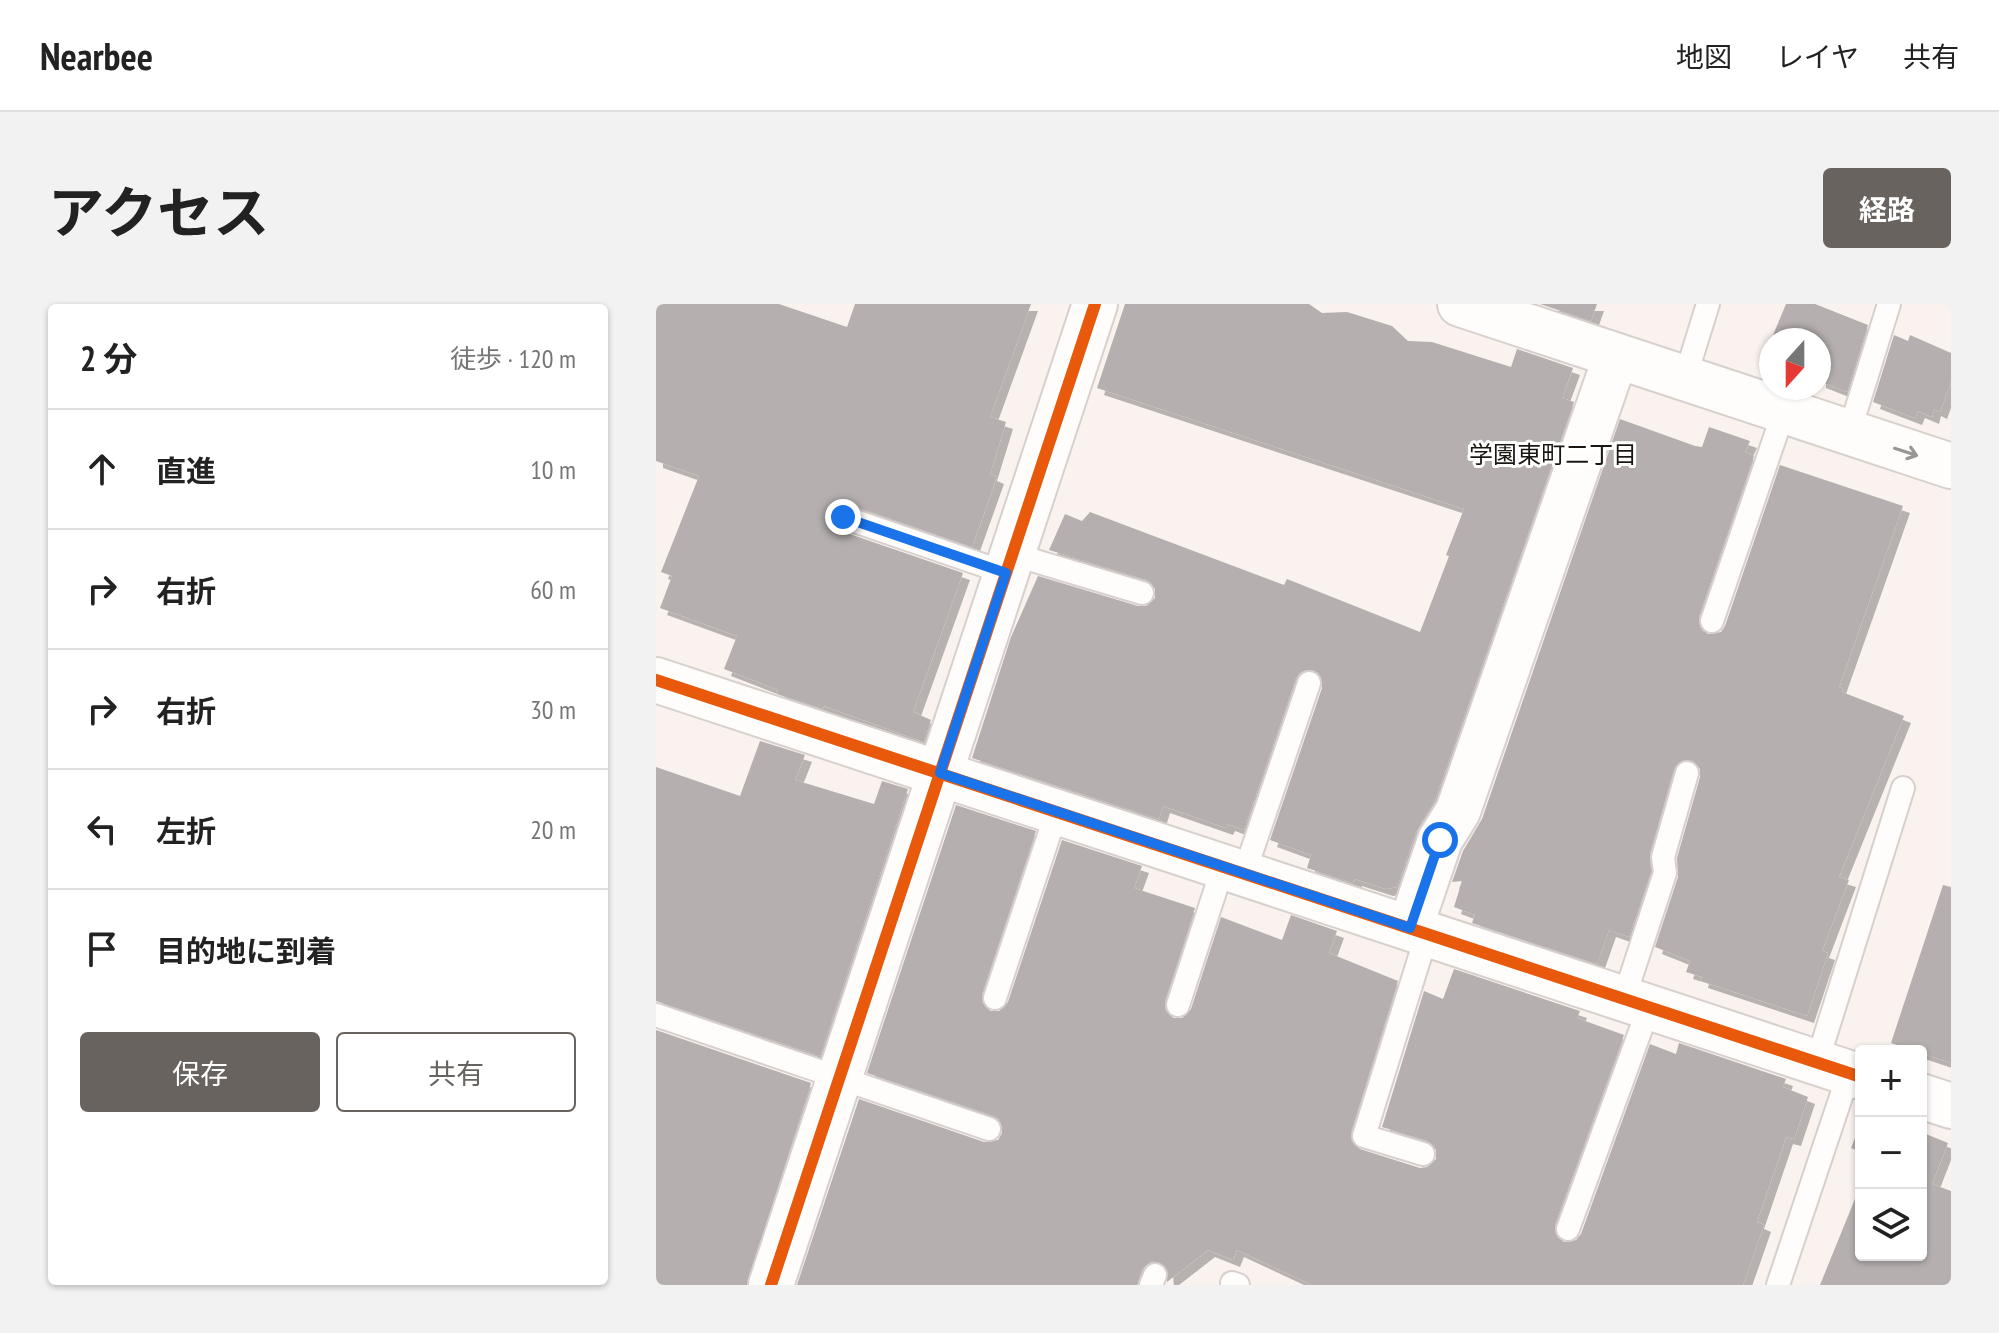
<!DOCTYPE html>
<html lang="ja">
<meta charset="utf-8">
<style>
body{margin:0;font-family:"PT Sans Narrow","Noto Sans JP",sans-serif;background:#f2f2f2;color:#222}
.controls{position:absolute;right:24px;bottom:24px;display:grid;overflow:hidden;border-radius:8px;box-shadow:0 2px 6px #0004}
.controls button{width:72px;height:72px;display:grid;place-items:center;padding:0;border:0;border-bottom:2px solid #e0e0e0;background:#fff;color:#222;font:40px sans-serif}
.compass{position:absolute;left:1103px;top:24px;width:72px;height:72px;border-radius:50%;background:#fff;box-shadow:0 2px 6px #0004;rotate:201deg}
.stop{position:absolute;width:24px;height:24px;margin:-18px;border:6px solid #1a73e8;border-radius:50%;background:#fff}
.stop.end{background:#1a73e8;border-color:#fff;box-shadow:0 2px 8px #0008}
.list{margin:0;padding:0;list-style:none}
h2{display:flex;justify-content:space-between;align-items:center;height:104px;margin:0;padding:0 32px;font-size:34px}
h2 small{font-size:26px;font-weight:400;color:#767676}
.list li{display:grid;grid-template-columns:52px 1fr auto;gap:24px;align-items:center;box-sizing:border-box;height:120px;padding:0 32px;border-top:2px solid #e0e0e0}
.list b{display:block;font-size:30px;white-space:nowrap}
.list em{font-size:26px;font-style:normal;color:#767676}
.actions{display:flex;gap:16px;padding:24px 32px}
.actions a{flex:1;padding:18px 0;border:2px solid #69635f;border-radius:8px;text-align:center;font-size:28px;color:#69635f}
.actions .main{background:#69635f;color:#fff}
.icon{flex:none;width:44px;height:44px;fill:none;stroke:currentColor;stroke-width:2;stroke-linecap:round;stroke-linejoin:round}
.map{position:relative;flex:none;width:1295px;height:981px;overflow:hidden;border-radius:8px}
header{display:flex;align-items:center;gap:48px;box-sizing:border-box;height:112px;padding:0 40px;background:#fff;border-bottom:2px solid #e0e0e0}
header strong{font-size:38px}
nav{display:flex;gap:44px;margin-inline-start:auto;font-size:28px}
.intro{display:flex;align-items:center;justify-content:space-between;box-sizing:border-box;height:192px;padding:0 48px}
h1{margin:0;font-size:56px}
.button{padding:20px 36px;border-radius:8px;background:#69635f;color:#fff;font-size:28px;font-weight:700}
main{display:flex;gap:48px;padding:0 48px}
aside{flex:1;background:#fff;border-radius:8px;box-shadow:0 2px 6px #0004}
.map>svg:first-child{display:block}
.building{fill:#b5afaf;filter:url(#shadow)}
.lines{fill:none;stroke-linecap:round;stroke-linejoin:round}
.lane-casing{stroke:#d7d0cd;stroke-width:26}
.street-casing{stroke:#d7d0cd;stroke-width:48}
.lane{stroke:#fefdfc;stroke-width:22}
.street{stroke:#fefdfc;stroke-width:44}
.cycleway-casing{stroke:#fff;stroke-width:17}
.cycleway{stroke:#e8590c;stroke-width:12}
.oneway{stroke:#989593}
.route{stroke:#1a73e8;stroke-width:10}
.labels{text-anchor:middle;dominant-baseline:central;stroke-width:6;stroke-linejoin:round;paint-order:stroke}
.neighbourhood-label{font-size:24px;fill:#1b1612;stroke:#fff}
</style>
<header>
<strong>Nearbee</strong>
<nav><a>地図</a><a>レイヤ</a><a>共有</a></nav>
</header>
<div class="intro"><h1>アクセス</h1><a class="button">経路</a></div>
<main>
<aside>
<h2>2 分<small>徒歩 · 120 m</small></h2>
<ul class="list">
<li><svg class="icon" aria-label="ahead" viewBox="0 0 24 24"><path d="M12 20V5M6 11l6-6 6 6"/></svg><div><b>直進</b></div><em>10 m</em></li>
<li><svg class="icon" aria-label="right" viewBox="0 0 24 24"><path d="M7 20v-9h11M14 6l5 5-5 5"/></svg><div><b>右折</b></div><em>60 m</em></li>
<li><svg class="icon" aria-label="right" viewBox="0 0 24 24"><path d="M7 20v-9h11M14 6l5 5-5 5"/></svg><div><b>右折</b></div><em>30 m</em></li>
<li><svg class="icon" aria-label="left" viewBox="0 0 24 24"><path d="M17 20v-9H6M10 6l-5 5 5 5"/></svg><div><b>左折</b></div><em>20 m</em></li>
<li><svg class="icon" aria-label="arrive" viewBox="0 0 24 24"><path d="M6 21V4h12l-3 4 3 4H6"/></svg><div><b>目的地に到着</b></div></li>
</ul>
<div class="actions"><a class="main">保存</a><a>共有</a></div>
</aside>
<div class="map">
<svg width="1295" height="981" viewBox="0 0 1295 981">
<defs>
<filter id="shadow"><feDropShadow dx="7" dy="7" stdDeviation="0" flood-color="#0004"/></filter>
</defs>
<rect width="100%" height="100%" fill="#faf2ee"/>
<g class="building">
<polygon points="0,0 123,0 191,23 199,0 375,0 334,113 350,118 334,170 341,173 316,243 192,200 178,202 174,209 176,222 182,226 307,269 257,408 275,416 268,438 168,402 167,405 121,390 122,386 68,365 81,332 4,304 16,272 5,268 43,172 0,157"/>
<polygon points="469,0 653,0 666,9 691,8 736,22 752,37 776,38 855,63 861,45 917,64 906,94 918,98 779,496 760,528 741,583 730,585 699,575 697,579 651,564 655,551 614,536 666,384 664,370 657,366 644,368 640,374 588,526 572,520 570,524 507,502 503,515 316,454 355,333 382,272 482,302 490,302 499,294 499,285 491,276 393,246 409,210 426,217 434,208 628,281 631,275 764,328 793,252 790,251 808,205 441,84"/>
<polygon points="884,0 941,0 935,17"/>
<polygon points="1130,0 1159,0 1212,21 1191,88 1163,77 1163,36 1115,36"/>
<polygon points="1238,31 1252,37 1254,31 1295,49 1295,78 1284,108 1278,105 1276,113 1262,107 1259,114 1217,98"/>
<polygon points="964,115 1039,142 1046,143 1053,123 1094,137 1089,148 1098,152 1043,312 1045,326 1052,330 1065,328 1069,322 1124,161 1247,202 1183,383 1187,385 1186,388 1248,412 1183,573 1193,576 1166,647 1172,649 1151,712 1045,677 1046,673 1030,668 1034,657 999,643 1022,573 1021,554 1044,473 1044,465 1036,456 1027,456 1018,465 994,549 995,568 973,633 953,626 941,660 816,619 819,611 798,603 806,577 796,578 807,547 826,515"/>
<polygon points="104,437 149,451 139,476 218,500 226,477 252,485 164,752 0,697 0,463 84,492"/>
<polygon points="300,501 380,527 326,690 326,698 334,707 343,707 352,698 406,536 486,562 478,584 539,604 509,697 509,705 517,714 526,714 535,705 565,613 626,636 635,611 681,627 673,649 742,677 695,828 695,836 704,845 764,864 771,863 780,855 780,846 772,837 726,823 768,687 787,695 798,665 924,707 921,714 968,731 899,920 901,933 908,938 920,936 925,930 994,740 1020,750 1023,739 1130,775 1127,783 1152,793 1138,835 1130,833 1101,918 1108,921 1087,981 656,981 581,946 577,956 552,946 511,978 510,963 496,957 486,965 481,981 141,981 203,795 328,838 342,836 346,829 344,816 338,812 211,769"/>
<polygon points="1287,581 1295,583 1295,759 1235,739"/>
<polygon points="0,726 155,779 91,981 0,981"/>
<polygon points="1205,819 1205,848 1195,844"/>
<polygon points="1265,828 1292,839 1276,880 1295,887 1295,981 1164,981 1205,880 1205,951 1265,951"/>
</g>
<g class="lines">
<g class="lane-casing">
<g id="lane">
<polyline points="1029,74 1052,0"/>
<polyline points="1193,129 1233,0"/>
<polyline points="187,213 350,269"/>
<polyline points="356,250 486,289"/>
<polyline points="1056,317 1128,107"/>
<polyline points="588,570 653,379"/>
<polyline points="339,694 401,507"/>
<polyline points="968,694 1009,569 1007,553 1031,469"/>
<polyline points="522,701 567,563"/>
<polyline points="0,711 333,825"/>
<polyline points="1161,758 1247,484"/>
<polyline points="767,850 708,832 771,630"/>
<polyline points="912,925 993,703"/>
<polyline points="576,979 582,981"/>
<polyline points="495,981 499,971"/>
<polyline points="1122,981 1193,769"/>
</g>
</g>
<g class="street-casing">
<g id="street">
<polyline points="804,0 1295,162"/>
<polyline points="0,376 1205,773"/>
<polyline points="754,624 784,536 802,507 960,52"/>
<polyline points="1265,792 1295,802"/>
<polyline points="115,981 439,0"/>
</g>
</g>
<use href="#lane" class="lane"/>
<use href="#street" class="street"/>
<g class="cycleway-casing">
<g id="cycleway">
<polyline points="0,376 1205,773"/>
<polyline points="115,981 439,0"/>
</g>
</g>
<use href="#cycleway" class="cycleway"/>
</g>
<defs><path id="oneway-shaft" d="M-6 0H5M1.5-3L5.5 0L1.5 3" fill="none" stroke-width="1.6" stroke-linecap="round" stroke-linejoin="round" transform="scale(2)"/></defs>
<use class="oneway" href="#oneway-shaft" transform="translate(1250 148) rotate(18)"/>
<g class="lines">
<polyline class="route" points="187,213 350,269 284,469 754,624 784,536"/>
</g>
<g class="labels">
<g class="neighbourhood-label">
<text x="897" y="150">学園東町二丁目</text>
</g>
</g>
</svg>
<div class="controls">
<button>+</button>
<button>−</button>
<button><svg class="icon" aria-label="layers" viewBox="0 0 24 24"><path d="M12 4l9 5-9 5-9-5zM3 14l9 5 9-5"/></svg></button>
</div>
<svg class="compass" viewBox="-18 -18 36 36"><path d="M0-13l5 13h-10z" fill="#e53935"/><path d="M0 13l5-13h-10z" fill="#767676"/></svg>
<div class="stop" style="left:784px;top:536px"></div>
<div class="stop end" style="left:187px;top:213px"></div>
</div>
</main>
